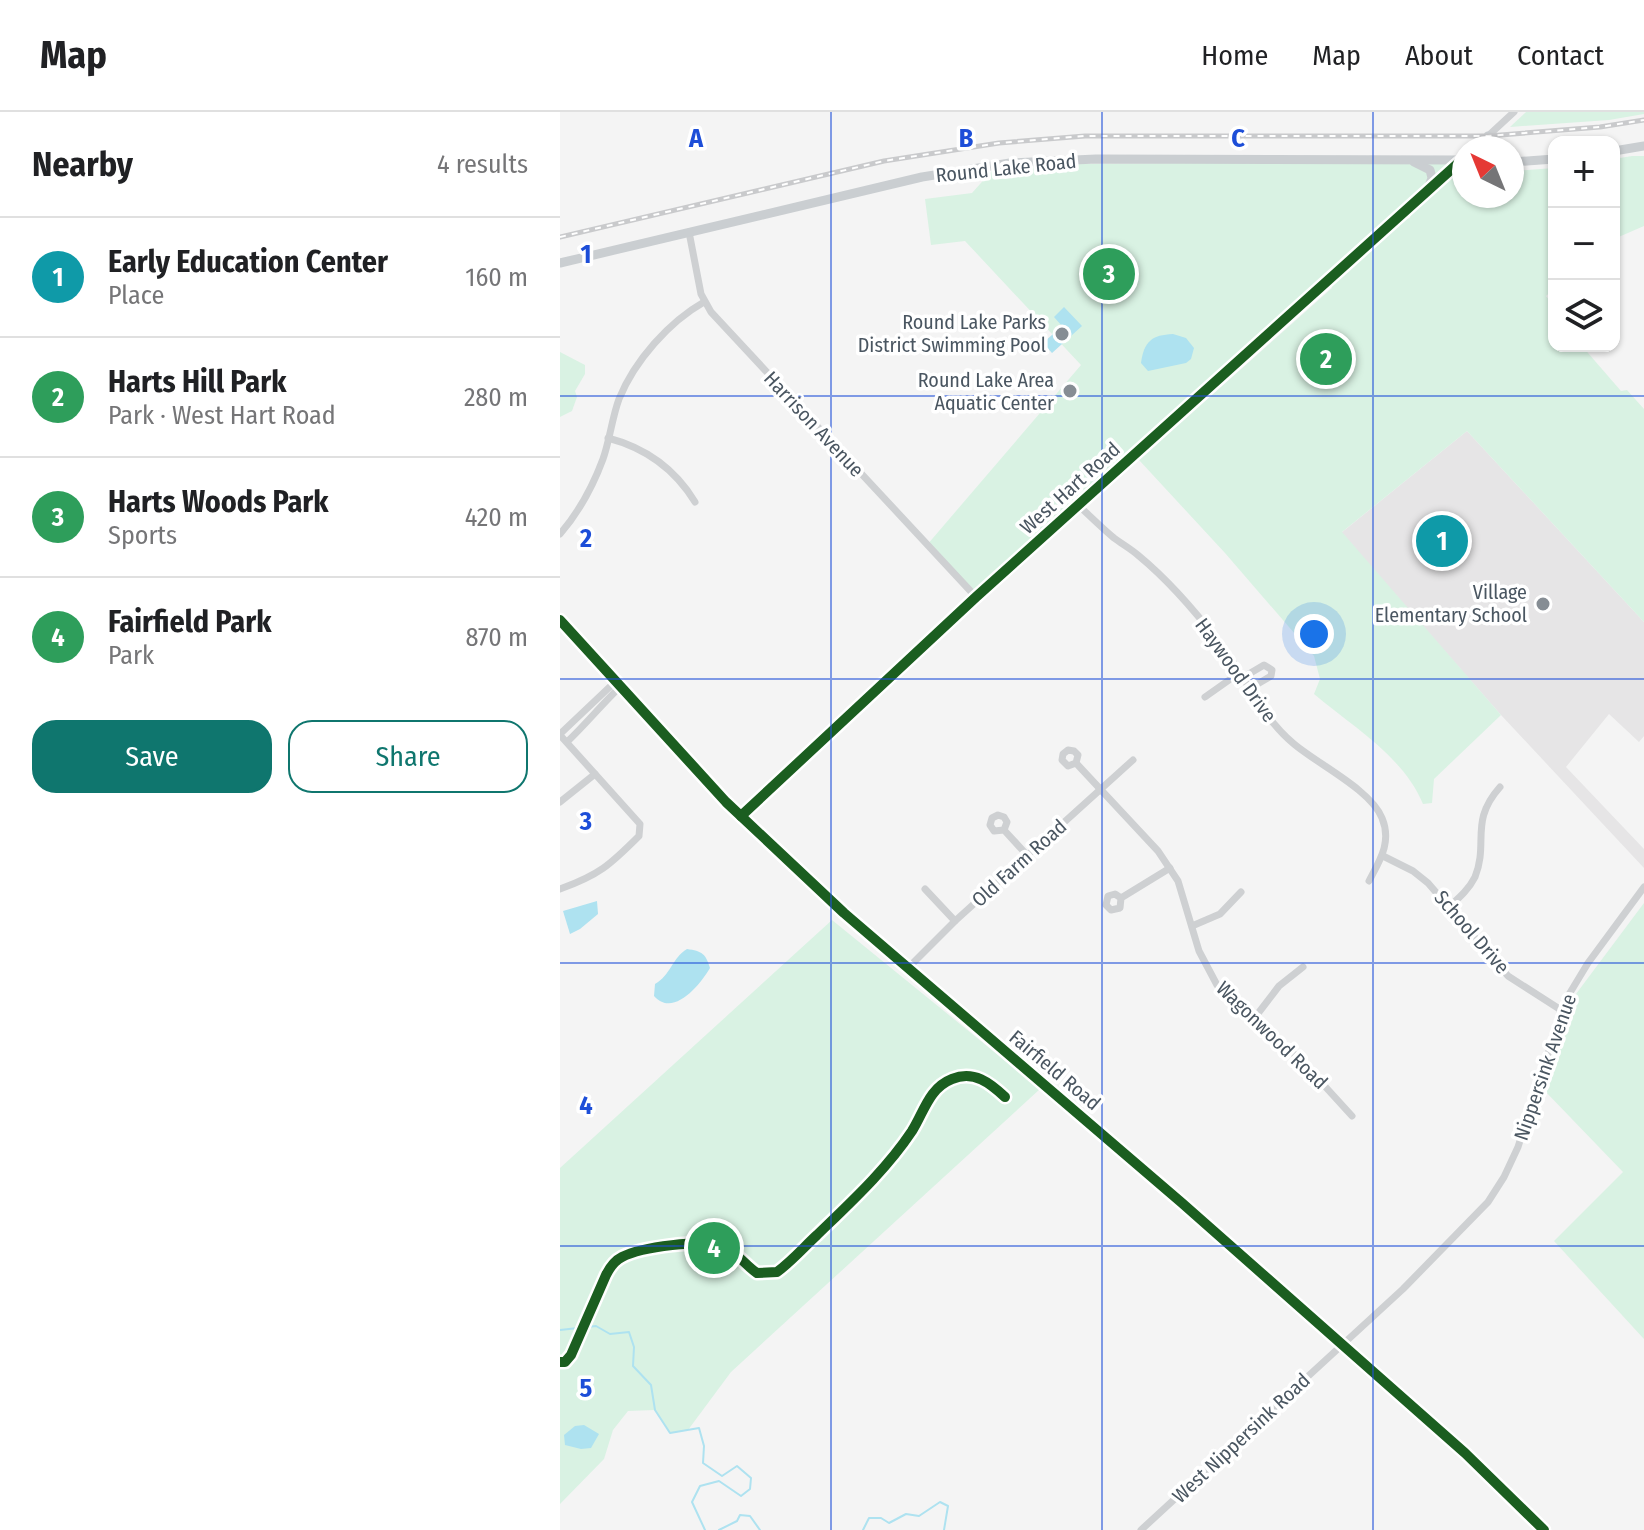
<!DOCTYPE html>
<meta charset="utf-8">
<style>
body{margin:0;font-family:"Fira Sans Condensed",sans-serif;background:#f6f6f6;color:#202124}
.controls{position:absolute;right:24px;top:24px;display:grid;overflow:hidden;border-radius:16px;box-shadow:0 2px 6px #0004}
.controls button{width:72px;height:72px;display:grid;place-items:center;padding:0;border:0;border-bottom:2px solid #e0e0e0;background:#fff;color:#202124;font:40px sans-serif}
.compass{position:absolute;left:892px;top:24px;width:72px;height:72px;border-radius:50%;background:#fff;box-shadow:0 2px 6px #0004;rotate:317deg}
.you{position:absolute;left:754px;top:522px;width:28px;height:28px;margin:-20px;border:6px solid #fff;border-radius:50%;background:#1a73e8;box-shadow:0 0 0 12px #1a73e833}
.badge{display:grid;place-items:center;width:52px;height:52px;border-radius:50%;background:#0f766e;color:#fff;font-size:26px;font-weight:700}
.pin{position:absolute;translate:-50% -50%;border:4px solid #fff;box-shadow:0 2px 8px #0006}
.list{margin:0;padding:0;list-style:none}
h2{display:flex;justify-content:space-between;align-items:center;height:104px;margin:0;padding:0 32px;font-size:34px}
h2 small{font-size:26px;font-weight:400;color:#757577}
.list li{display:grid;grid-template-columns:52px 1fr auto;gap:24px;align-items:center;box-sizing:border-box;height:120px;padding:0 32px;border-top:2px solid #e0e0e0}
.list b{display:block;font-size:30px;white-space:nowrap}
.list p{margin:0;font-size:26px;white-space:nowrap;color:#757577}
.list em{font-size:26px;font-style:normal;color:#757577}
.actions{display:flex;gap:16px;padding:24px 32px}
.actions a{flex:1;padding:18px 0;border:2px solid #0f766e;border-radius:24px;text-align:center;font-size:28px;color:#0f766e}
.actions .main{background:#0f766e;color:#fff}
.icon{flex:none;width:44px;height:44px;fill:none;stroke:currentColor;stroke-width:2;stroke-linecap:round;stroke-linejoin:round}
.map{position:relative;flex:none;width:1084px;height:1418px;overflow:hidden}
header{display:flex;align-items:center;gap:48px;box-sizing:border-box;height:112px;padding:0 40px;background:#fff;border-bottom:2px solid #e0e0e0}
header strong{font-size:38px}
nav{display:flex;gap:44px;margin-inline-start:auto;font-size:28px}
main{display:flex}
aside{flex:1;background:#fff}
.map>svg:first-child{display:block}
.education{fill:#e6e5e6}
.green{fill:#d9f2e3}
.water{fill:#aee2f0}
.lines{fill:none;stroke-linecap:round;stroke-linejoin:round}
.stream{stroke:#aee2f0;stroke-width:2}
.minor{stroke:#ced0d2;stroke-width:7}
.major{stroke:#caced1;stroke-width:9}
.rail-casing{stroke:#c9cacc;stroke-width:5}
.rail{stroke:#fff;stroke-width:2;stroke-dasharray:6;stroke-linecap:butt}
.cycleway-casing{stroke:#fff;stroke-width:15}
.cycleway{stroke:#1b5e20;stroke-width:10}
.grid{fill:none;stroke:#1d4ed8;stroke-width:2;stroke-opacity:0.55}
.poi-dot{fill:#868d94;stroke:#fff;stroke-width:3}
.labels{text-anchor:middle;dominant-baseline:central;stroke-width:7;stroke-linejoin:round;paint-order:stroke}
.street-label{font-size:20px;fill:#4a5661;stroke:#fff}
.poi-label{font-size:20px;fill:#4a5661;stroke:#fff;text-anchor:end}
.grid-label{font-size:26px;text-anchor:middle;font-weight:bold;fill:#1d4ed8;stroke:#fff;stroke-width:7;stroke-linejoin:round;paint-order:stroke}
</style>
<header>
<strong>Map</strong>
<nav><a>Home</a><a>Map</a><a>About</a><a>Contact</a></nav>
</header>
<main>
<aside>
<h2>Nearby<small>4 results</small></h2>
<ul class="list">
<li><span class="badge" style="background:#0f9aa8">1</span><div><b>Early Education Center</b><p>Place</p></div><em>160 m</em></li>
<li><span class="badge" style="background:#2e9e5b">2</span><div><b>Harts Hill Park</b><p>Park · West Hart Road</p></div><em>280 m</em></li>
<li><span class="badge" style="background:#2e9e5b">3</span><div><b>Harts Woods Park</b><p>Sports</p></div><em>420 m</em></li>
<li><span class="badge" style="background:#2e9e5b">4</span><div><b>Fairfield Park</b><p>Park</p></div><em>870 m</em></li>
</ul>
<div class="actions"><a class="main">Save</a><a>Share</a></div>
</aside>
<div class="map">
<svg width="1084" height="1418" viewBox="0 0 1084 1418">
<rect width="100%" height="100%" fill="#f4f4f4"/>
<polygon class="education" points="907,319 1084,510 1084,624 1079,630 1049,602 1006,655 1084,737 1084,756 941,603 781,421"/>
<g class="green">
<polygon points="966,0 1084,0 1084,2 1049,8 950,15"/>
<polygon points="1072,44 1084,44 1084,114 1054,127 1054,47"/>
<polygon points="902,48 416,485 367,433 521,253 405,129 371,133 365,87 412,81 437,53"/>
<path d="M994 56V177L986 184 994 194V234H1022L1061 279 1067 278 1084 297V510L907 319 782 420 941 603 874 667 872 691 863 692C843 644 793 615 754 582L760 567 754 544 665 441 579 348 772 176 770 172 842 108 850 106 851 100 884 71 904 59V84H952V59Z"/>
<polygon points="0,240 25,253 25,262 15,279 17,285 12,299 0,305"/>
<polygon points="1084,791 1084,1227 994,1129 1063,1060 984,978 1016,882"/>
<polygon points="272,808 480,977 171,1260 128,1318 110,1321 95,1298 68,1299 53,1318 44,1347 0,1392 0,1056"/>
</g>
<g class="water">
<polygon points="504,195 522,214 492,241 483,231 502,214 494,205"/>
<path d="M613 222 626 226 634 236 631 247 626 251 588 259 581 251C584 229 592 223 613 222Z"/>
<polygon points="37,789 38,802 20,817 10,822 3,799"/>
<path d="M127 837C142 839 146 842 150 856 140 873 113 906 94 884L95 872C111 863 112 846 127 837Z"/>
<polygon points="24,1313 39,1322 31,1336 21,1337 5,1333 4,1323 15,1314"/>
</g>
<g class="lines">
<g class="stream">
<polyline points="0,1218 36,1214 50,1222 69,1220 74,1235 73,1254 91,1273 95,1298 110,1321 139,1316 144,1334 143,1351 162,1364 177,1354 191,1366 190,1377 181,1384 159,1369 140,1374 132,1390 145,1418"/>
<polyline points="159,1418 177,1409 180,1403 190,1404 200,1418"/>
<polyline points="303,1418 309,1406 321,1406 329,1411 346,1402 359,1404 380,1390 388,1394 384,1418"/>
</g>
<g class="minor">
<polyline points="915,36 954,0"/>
<polyline points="129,120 141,182 151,200 416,485"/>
<path d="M48 326C86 336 115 357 135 390"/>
<path d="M518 393C530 404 542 416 554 426 562 432 571 437 579 444 608 468 635 499 658 529 685 563 700 604 734 632 759 653 811 678 822 706 832 730 820 748 809 769"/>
<path d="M0 422C19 400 33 374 43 347 50 327 52 306 59 287 75 248 109 210 144 190"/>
<polyline points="0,508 166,690 284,801 622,1091 905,1341 984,1418"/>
<polyline points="682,566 704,553 712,558 711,564 689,577"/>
<polyline points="645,585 679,561"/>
<polyline points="0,622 56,569"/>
<path d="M0 623 80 712 79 724C50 753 39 763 0 777"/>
<path d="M7 630C26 612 42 592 61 574"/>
<polyline points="516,651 508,654 502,648 503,642 508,638 514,639 518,643 516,651 598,739 618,769 639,839 657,873 685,901 740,947 792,1004"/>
<polyline points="0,690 35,662"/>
<polyline points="181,704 416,485 901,48"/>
<polyline points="444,718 434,719 430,713 432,706 438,703 444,705 447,710 444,718 467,743"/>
<polyline points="823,744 853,759 868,771 948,864 1001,898"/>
<polyline points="365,777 395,809"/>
<polyline points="561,786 560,796 551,798 546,793 548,784 555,782 561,786 610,756"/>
<path d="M890 794C900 785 909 777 915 765 929 730 909 710 940 675"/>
<polyline points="632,814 660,802 681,780"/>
<polyline points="348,856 395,809 573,648"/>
<polyline points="693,908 719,874 743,855"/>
<polyline points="581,1418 843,1177 928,1090 944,1065 958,1035 1005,889 1028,851 1084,775"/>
</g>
<g class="major">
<polyline points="928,24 928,36"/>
<polyline points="1054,39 1084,34"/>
<polyline points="854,50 870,58 872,66 867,79"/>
<polyline points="952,50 994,47"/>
<polyline points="0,151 362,65 450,51 536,47 904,48"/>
</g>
<g class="rail-casing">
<polyline id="rail" points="0,125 324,49 439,31 525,24 928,24 1040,15 1084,8"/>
</g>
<use href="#rail" class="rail"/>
<g class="cycleway-casing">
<g id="cycleway">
<polyline points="0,508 166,690 284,801 622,1091 905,1341 984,1418"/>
<polyline points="181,704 416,485 904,46"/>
<path d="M0 1250H5L11 1243 46 1163C50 1155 54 1149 62 1145 81 1135 143 1127 162 1134 176 1139 185 1153 197 1161L217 1160C232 1149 244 1135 257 1123 291 1090 326 1058 352 1019 364 1000 369 976 392 967 414 958 430 971 445 985"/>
</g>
</g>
<use href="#cycleway" class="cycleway"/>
</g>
<path class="grid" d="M271 0V1418M542 0V1418M813 0V1418M0 284H1084M0 567H1084M0 851H1084M0 1134H1084"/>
<g class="poi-dot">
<circle cx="502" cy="222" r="8"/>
<circle cx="510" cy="279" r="8"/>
<circle cx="983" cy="492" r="8"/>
</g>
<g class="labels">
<g class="street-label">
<text transform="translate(446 56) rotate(-6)">Round Lake Road</text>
<text transform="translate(254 312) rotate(47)">Harrison Avenue</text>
<text transform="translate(510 376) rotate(-42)">West Hart Road</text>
<text transform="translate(676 558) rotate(54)">Haywood Drive</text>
<text transform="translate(459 751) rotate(-42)">Old Farm Road</text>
<text transform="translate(912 820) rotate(49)">School Drive</text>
<text transform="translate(712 923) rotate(44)">Wagonwood Road</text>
<text transform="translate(985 955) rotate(-71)">Nippersink Avenue</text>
<text transform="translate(495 958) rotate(40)">Fairfield Road</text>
<text transform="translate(681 1326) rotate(-43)">West Nippersink Road</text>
</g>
<g class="poi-label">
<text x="486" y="210">Round Lake Parks<tspan x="486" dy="23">District Swimming Pool</tspan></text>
<text x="494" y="268">Round Lake Area<tspan x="494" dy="23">Aquatic Center</tspan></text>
<text x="967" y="480">Village<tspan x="967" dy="23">Elementary School</tspan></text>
</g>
</g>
<g class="grid-label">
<text x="136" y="35">A</text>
<text x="406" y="35">B</text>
<text x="678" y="35">C</text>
<text x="26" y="151">1</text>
<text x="26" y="435">2</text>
<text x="26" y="718">3</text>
<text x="26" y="1002">4</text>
<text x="26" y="1285">5</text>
</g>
</svg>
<div class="controls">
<button>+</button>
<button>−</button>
<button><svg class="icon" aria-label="layers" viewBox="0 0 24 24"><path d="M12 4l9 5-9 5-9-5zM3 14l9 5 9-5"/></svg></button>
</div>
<svg class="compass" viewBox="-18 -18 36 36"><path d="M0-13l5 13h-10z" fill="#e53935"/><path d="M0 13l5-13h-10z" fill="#757577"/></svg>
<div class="you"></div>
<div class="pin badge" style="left:882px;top:429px;background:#0f9aa8">1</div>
<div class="pin badge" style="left:766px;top:247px;background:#2e9e5b">2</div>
<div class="pin badge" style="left:549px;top:162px;background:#2e9e5b">3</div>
<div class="pin badge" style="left:154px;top:1136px;background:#2e9e5b">4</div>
</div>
</main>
